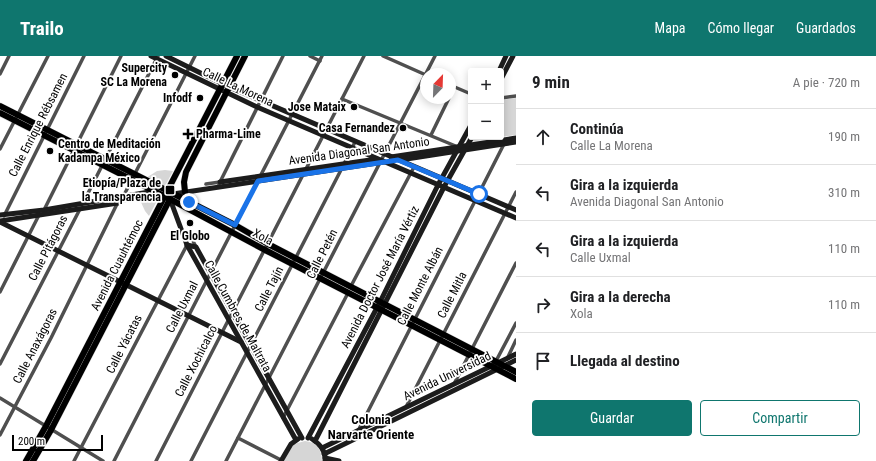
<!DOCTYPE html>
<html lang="es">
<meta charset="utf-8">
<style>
body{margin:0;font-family:"Roboto Condensed",sans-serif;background:#f6f6f6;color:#202124}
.controls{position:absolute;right:12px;top:12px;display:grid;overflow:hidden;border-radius:4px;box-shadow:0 2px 10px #0003}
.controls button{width:36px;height:36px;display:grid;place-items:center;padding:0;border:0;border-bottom:1px solid #e0e0e0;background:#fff;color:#202124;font:20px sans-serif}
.compass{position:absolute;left:420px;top:12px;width:36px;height:36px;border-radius:50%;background:#fff;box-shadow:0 2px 10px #0003;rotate:23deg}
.scale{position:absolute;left:12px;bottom:10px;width:91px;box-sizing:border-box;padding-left:4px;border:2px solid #000;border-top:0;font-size:11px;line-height:14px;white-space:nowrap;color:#000;-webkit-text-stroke:3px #fff;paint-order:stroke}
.stop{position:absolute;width:12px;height:12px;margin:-9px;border:3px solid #1a73e8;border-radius:50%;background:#fff}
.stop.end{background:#1a73e8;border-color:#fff;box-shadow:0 1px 4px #0008}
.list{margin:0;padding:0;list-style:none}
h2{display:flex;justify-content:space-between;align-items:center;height:52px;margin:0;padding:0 16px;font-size:17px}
h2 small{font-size:13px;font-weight:400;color:#757577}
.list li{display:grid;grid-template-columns:26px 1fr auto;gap:12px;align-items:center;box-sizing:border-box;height:56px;padding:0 16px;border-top:1px solid #e0e0e0}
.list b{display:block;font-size:15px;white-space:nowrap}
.list p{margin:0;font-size:13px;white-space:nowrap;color:#757577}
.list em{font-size:13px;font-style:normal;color:#757577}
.actions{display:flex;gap:8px;padding:12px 16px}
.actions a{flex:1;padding:9px 0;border:1px solid #0f766e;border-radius:4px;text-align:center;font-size:14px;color:#0f766e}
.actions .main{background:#0f766e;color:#fff}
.icon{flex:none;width:22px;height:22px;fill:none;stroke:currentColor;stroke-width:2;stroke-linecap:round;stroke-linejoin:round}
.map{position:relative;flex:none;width:516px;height:405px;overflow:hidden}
header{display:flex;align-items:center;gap:24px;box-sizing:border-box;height:56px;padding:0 20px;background:#0f766e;color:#fff}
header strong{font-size:19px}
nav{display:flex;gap:22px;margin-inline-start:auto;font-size:14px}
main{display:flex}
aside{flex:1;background:#fff}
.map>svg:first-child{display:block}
.green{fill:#d6d6d6}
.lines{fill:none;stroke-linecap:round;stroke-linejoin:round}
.primary-casing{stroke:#dbdbdb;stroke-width:7}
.street{stroke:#4f4f4f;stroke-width:3.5}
.secondary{stroke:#1c1c1c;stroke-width:5}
.primary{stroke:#000;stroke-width:6}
.route{stroke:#1a73e8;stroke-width:5}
.poi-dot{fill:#000;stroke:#fff;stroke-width:1.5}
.labels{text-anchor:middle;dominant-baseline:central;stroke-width:3.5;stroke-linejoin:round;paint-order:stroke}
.poi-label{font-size:12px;font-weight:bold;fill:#000;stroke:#fff;text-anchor:end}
.street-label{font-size:12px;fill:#000;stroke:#fff}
.neighbourhood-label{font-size:13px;font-weight:bold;fill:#000;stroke:#fff}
</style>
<header>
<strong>Trailo</strong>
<nav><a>Mapa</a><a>Cómo llegar</a><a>Guardados</a></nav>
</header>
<main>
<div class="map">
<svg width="516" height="405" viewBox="0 0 516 405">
<rect width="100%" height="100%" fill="#fff"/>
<g class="green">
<polygon points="516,42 516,79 472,85 474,81 501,81 501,44"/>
<polygon points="165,114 173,115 164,132 146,122 157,115"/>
<polygon points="154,138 159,141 149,160 145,155 140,144 121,147 122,144"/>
<path d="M305 385C316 386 322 393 322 405H283L294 388Z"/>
</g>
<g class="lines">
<g class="primary-casing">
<g id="primary">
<polyline points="0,50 235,169 268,188 516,316"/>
<polyline points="0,57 170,143 267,195 516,323"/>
<polyline points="185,136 184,126 186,116 245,0"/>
<polyline points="26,405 46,370 237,0"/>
<polyline points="33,405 51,374 170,143"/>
</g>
</g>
<g class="street">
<polyline points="310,0 320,5"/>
<polyline points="383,0 426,19"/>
<polyline points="0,18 9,0"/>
<polyline points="450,29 471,38"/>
<polyline points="450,39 454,31"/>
<polyline points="501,42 516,40"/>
<polyline points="342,43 458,91"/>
<polyline points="431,79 449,42"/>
<polyline points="0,93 48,0"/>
<polyline points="344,108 355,86"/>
<polyline points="206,128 220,126"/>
<polyline points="219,128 283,0"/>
<polyline points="123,141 195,0"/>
<polyline points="83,147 158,0"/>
<polyline points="44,154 121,0"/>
<polyline points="4,160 84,0"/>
<polyline points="191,181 196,191"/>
<polyline points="351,230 414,111"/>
<polyline points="0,236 39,159"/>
<polyline points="507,303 516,284"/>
<polyline points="496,305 516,267"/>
<polyline points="0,308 80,153"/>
<polyline points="454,328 516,207"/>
<polyline points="0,342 103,405"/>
<polyline points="406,351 516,136"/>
<polyline points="283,362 348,237"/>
<polyline points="0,379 51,282 118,146"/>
<polyline points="238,382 281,404"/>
<polyline points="356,382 358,375 504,88"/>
<polyline points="74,405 187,189"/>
<polyline points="114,405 322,0"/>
<polyline points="156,405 364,0"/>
<polyline points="191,405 342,112"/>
<polyline points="226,405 435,0"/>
</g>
<g class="secondary">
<polyline points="151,0 257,51 516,162"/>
<polyline points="166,0 229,31 516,154"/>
<polyline points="499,15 506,0"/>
<polyline points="501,23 513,0"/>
<polyline points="391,101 516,82"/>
<polyline points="400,104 516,86"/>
<polyline points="220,126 377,103"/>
<polyline points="173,138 384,106"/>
<polyline points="170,143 187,189 296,384"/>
<polyline points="0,159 44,154 155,135"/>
<polyline points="0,165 118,147"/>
<polyline points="0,166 241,286"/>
<polyline points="187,189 196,191 302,382"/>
<polyline points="308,382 380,246 438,129 471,69"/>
<path d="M312 383C320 388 326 395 325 405"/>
<polyline points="315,385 444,131 472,81"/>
<polyline points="322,392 516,298"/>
<polyline points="324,398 516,304"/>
<polyline points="325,402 339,405"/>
<polyline points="281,405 291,388 298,383"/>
</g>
<use href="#primary" class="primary"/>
</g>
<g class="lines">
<polyline class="route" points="189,146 235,169 258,125 398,104 479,138"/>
</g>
<g class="poi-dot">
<circle cx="175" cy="19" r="4"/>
<circle cx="200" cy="42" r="4"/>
<circle cx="354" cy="51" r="4"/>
<circle cx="403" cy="72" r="4"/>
<path d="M186 72h4v4h4v4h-4v4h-4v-4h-4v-4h4z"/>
<circle cx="50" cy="95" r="4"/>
<rect x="165" y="129" width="10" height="10" rx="2"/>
<circle cx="190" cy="167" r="4"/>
</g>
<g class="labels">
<g class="poi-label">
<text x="167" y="12">Supercity<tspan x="167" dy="14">SC La Morena</tspan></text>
<text x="192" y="42">Infodf</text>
<text x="346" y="51">Jose Mataix</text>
<text x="395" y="72">Casa Fernandez</text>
<text x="196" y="78" text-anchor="start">Pharma-Lime</text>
<text x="58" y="88" text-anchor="start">Centro de Meditación<tspan x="58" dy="14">Kadampa México</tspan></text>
<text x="161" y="127">Etiopía/Plaza de<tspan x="161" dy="14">la Transparencia</tspan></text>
<text x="190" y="180" text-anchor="middle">El Globo</text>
</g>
<g class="street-label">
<text transform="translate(238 31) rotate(25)">Calle La Morena</text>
<text transform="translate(38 69) rotate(-63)">Calle Enrique Rébsamen</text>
<text transform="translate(359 95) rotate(-8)">Avenida Diagonal San Antonio</text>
<text transform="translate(263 181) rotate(28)">Xola</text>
<text transform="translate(48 192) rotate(-63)">Calle Pitágoras</text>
<text transform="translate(322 198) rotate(-63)">Calle Petén</text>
<text transform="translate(117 209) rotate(-63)">Avenida Cuauhtémoc</text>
<text transform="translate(380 221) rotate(-63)">Avenida Doctor José María Vértiz</text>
<text transform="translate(420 230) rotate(-63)">Calle Monte Albán</text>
<text transform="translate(269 233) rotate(-63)">Calle Tajín</text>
<text transform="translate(452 239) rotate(-63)">Calle Mitla</text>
<text transform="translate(182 251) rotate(-63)">Calle Uxmal</text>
<text transform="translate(238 260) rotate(61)">Calle Cumbres de Maltrata</text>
<text transform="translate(124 288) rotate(-63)">Calle Yácatas</text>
<text transform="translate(35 290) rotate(-63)">Calle Anaxágoras</text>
<text transform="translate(196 305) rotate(-63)">Calle Xochicalco</text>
<text transform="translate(447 320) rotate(-26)">Avenida Universidad</text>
</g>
<g class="neighbourhood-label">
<text x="371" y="363">Colonia<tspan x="371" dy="15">Narvarte Oriente</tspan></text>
</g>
</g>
</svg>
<div class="controls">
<button>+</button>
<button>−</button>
</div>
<svg class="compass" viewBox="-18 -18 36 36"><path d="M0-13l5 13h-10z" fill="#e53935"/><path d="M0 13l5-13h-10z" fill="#757577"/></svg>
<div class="scale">200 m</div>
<div class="stop" style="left:479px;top:138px"></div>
<div class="stop end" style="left:189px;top:146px"></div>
</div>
<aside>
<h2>9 min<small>A pie · 720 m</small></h2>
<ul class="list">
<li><svg class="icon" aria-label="ahead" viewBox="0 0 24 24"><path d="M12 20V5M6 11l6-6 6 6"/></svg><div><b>Continúa</b><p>Calle La Morena</p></div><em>190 m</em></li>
<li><svg class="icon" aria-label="left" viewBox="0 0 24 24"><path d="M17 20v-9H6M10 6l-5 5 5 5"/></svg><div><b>Gira a la izquierda</b><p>Avenida Diagonal San Antonio</p></div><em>310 m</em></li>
<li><svg class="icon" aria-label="left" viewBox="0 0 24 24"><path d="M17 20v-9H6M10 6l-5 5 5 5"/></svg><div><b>Gira a la izquierda</b><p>Calle Uxmal</p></div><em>110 m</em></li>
<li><svg class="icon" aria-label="right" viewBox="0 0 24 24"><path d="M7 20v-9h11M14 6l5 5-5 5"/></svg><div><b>Gira a la derecha</b><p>Xola</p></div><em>110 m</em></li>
<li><svg class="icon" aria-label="arrive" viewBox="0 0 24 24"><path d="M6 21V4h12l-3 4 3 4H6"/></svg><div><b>Llegada al destino</b></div></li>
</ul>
<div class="actions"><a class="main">Guardar</a><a>Compartir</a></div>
</aside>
</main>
